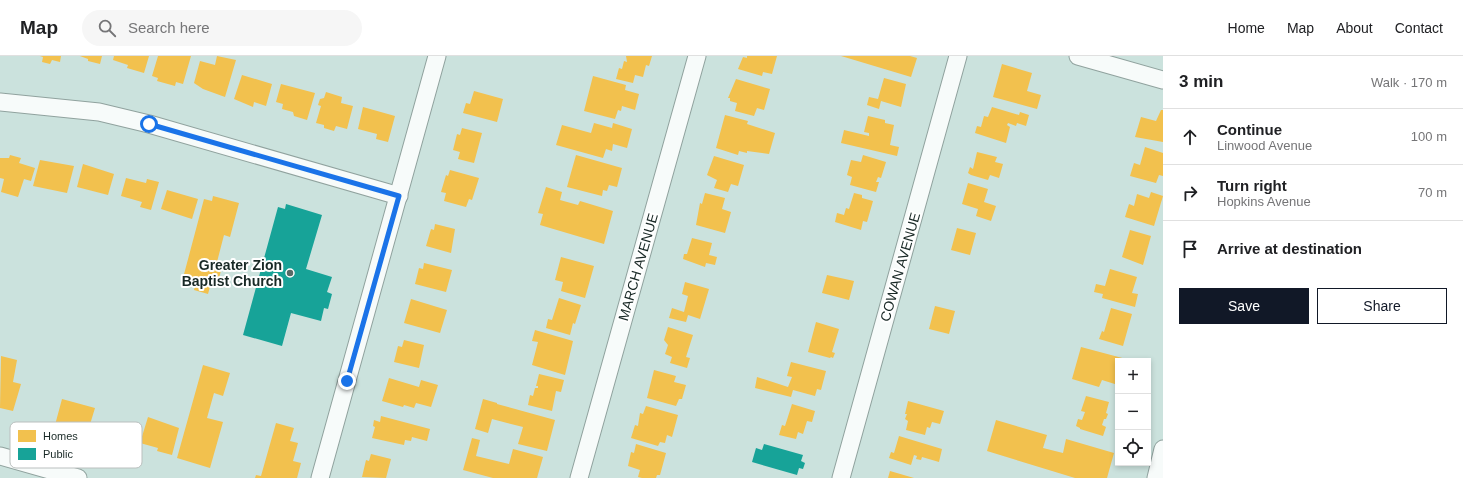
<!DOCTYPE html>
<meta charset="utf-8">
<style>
body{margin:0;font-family:Arial,sans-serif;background:#f6f6f6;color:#202124}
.controls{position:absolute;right:12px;bottom:12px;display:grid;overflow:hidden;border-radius:0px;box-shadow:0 2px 6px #0003}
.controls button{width:36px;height:36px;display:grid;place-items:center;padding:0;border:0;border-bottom:1px solid #e0e0e0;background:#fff;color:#202124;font:20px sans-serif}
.stop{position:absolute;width:12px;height:12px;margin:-9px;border:3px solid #1a73e8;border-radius:50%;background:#fff}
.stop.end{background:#1a73e8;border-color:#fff;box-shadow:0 1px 4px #0008}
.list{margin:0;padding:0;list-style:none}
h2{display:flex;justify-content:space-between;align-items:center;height:52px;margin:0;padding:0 16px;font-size:17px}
h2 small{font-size:13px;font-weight:400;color:#757577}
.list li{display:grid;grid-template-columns:26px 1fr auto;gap:12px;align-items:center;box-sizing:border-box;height:56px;padding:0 16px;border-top:1px solid #e0e0e0}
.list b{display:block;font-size:15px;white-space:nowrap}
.list p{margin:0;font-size:13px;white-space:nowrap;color:#757577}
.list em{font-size:13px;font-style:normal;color:#757577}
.actions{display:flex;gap:8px;padding:12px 16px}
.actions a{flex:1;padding:9px 0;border:1px solid #111827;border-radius:0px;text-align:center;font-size:14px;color:#111827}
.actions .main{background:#111827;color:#fff}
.icon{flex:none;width:22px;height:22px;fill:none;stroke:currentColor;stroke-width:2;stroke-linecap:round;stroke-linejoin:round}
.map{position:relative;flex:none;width:1163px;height:422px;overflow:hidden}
header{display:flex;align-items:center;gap:24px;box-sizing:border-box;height:56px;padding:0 20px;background:#fff;border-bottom:1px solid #e0e0e0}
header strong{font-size:19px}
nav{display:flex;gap:22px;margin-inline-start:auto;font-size:14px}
.search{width:280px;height:36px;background:#f6f6f6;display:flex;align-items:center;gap:10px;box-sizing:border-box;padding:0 14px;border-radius:22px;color:#757577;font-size:15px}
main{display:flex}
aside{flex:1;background:#fff}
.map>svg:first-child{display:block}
.homes{fill:#f2c14e}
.public{fill:#17a398}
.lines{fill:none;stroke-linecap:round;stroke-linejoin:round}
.minor-casing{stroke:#90a29e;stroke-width:19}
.minor{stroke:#f7fbfa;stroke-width:17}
.route{stroke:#1a73e8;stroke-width:5}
.poi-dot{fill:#576a66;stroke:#fff;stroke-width:1.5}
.labels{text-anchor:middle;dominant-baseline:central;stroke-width:4;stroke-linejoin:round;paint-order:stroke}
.poi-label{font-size:14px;font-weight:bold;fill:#192926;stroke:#fff;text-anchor:end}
.street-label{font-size:14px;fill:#192926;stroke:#fff}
.key{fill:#fff;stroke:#babfbe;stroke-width:1}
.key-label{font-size:11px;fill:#192926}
</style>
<header>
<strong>Map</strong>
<div class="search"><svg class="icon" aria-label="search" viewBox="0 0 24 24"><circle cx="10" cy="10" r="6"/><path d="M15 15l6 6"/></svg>Search here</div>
<nav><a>Home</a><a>Map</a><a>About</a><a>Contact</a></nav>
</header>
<main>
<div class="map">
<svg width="1163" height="422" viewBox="0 0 1163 422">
<rect width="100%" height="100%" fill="#cbe2dd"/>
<g class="homes">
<polygon points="40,0 61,0 60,6 52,4 50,8 42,6 43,1"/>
<polygon points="80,0 102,0 100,8 88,5 88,3"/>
<polygon points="114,0 149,0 144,17 127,12 128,9 113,4"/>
<polygon points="158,0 191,0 183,28 176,26 175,30 157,25 158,22 152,20"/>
<polygon points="217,0 236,4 225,41 203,33 194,27 200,5 215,9"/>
<polygon points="626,0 652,0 649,10 646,9 643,21 635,19 633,27 616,23 619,12 622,13 624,5 627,6"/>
<polygon points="747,0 777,0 772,18 763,16 762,20 738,13 743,1 747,2"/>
<polygon points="841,0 910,0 917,2 911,21"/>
<polygon points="1002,8 1032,17 1027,35 1041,39 1037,53 993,41"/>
<polygon points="242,19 272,28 266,50 254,46 253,51 234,43"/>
<polygon points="593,20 626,29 625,34 639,38 635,54 622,50 621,55 618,54 615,63 584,55"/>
<polygon points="884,22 906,28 901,51 881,45 879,53 867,49 869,41 878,43"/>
<polygon points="736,23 770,33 764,54 757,52 754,60 735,55 737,47 730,45 730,42 728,42"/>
<polygon points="281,28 315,37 307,64 294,60 293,56 282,53 283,48 276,46"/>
<polygon points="474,35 503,43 497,66 463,57 466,47 470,48"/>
<polygon points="326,36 342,41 341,47 353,50 347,73 336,70 334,75 324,72 324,69 316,67 321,50 318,49 320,43 324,42"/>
<polygon points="363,51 395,60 388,86 376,83 377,78 358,73"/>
<polygon points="992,51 1019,59 1020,56 1029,59 1026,70 1017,67 1016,70 1008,67 1007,69 1010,71 1006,87 975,77 977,70 981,71 984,60 988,61"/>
<polygon points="1161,54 1163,54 1163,86 1135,81 1141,61 1156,65"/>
<polygon points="725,59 748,65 747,68 775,77 769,98 747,95 747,97 739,95 738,99 716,92"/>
<polygon points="868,60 885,64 885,67 894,69 890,89 899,91 897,100 841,87 844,74 869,80 869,77 864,76"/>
<polygon points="594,67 612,72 613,67 632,73 627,92 613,88 612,95 606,93 603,102 556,89 562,69 591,77"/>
<polygon points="462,72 482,77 474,107 458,103 460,96 453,94 457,78 460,79"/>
<polygon points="1145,91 1163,97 1163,120 1159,119 1156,127 1130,120 1134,107 1140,109"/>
<polygon points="977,96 997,101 995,106 1003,108 999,122 990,119 988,124 971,119 968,117 970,111 973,113"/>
<polygon points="10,99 21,102 19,107 35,112 31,125 24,123 18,141 1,136 4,123 0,122 0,102 9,102"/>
<polygon points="576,99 622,112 617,131 609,129 607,135 603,134 602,140 567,131"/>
<polygon points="863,99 886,106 881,122 878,121 876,126 879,126 876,136 850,129 852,121 847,119 851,104 861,106"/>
<polygon points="714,100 744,109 738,130 731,128 728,136 714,132 717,124 707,119"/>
<polygon points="40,104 74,110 67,137 33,130"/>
<polygon points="83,108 114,118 108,139 77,131"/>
<polygon points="450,114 479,122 472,144 469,143 466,151 444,145 446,137 441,136 446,119 448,120"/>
<polygon points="126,122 146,127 147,123 159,126 151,154 140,151 142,146 121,140"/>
<polygon points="968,127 988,133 984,146 996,150 991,165 976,160 978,153 962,148"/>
<polygon points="546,131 562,136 560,144 578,149 580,145 613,155 604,188 540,169 543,158 538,157"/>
<polygon points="167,134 198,143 192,163 161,153"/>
<polygon points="1151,136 1163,140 1154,170 1125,161 1129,148 1134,150 1137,138 1149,142"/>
<polygon points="705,137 725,142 722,153 731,156 725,177 696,169 700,147 702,148"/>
<polygon points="854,137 862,139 862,142 873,145 867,166 863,165 861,174 835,166 837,157 844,159 846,152 849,153"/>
<polygon points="213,140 239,147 230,181 224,179 217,206 223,207 219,222 213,220 208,238 194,234 196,226 183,222 204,143 212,145"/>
<polygon points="435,168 455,173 451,197 426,190 431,173 434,174"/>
<polygon points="957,172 976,177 970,199 951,194"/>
<polygon points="1130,174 1151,180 1143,209 1122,201"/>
<polygon points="692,182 712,187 709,199 717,201 715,209 706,207 705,211 683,203 684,198 687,198"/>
<polygon points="561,201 594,210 585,242 561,235 563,226 555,224"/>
<polygon points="424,207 452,214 446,236 415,228 419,212 423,213"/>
<polygon points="1110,213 1137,221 1132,237 1138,238 1135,251 1102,242 1103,238 1094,236 1096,228 1105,230"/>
<polygon points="827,219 854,225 849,244 822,237"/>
<polygon points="685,226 709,233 700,263 688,259 686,266 669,262 672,252 684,256 688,240 682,238"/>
<polygon points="559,242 581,249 575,268 573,267 570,279 546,272 548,263 552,264"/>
<polygon points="411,243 447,254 440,277 404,267"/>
<polygon points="935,250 955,255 949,278 929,273"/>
<polygon points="1111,252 1132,258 1123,290 1099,283 1102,275 1104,276"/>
<polygon points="816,266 839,273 832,296 835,297 833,302 831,301 830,302 808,296"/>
<polygon points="668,271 693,279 686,301 690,302 687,312 670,307 672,301 665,298 668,289 664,284"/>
<polygon points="535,274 573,285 565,319 532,309 538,286 532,285"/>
<polygon points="404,284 424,289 419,312 394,306 398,290 402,291"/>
<polygon points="1081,291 1126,303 1118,305 1118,329 1102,324 1099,331 1072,323"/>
<polygon points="1,300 17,304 13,326 21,328 13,355 0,352"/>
<polygon points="791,306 826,315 821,334 817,333 815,340 793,334 791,341 755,332 757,321 788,331 792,321 787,320"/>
<polygon points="203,309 230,317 223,340 214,337 207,362 223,366 210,412 177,402"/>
<polygon points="654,314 676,320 674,326 686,329 682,343 679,343 676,350 647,342"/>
<polygon points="539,318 564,324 561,336 556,335 552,355 528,349 530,339 533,340 535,332 538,332 538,330 536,330"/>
<polygon points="389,322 419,331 421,324 438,329 431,351 416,347 414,352 404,349 403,351 382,345"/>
<polygon points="1086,340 1109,346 1106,357 1108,358 1106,363 1104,363 1102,369 1106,371 1103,380 1080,373 1080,372 1076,370 1078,363 1082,364 1085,356 1081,355"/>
<polygon points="62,343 95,352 88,375 70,370 69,373 55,369"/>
<polygon points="483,343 497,347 497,348 555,364 547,395 518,388 523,371 492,363 488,377 475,373"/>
<polygon points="908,345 944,355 940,368 932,366 930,372 927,371 925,379 906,374 908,365 905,363 907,358 905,358"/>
<polygon points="792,348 815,355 812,366 807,365 803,378 798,376 796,383 779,379 782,369 785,370"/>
<polygon points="646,350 678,359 672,381 667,379 665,387 660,386 658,390 631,382 635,369 638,370 640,357 643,358"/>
<polygon points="381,360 430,373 427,385 412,381 411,385 405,384 404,389 372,382 375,371 373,370 374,364 380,366"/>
<polygon points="148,361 179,372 172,399 157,395 158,392 140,387"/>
<polygon points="996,364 1047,379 1043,392 1063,397 1066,383 1114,397 1107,422 1075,422 987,395"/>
<polygon points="276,367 294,372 290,385 298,387 293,405 301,407 297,422 255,422 256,419 261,420"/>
<polygon points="899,380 942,393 939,406 922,401 921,404 916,403 917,400 914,399 911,409 889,402 891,396 894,397"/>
<polygon points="472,382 480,384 476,400 509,408 513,393 543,401 537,422 493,422 463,414"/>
<polygon points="636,388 666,397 660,419 657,419 656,422 642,422 638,421 640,414 628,410 631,396 634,397"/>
<polygon points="371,398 391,403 386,422 362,421 366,404 369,405"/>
<polygon points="890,415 914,422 888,422"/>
</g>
<g class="public">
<polygon points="286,148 322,159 306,213 332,221 327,236 332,238 328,253 324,252 321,265 291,257 282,290 243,279 278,151 285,153"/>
<polygon points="764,388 803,399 801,405 805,407 803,413 799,412 797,419 752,406 756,392 762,394"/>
</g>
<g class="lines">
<g class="minor-casing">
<g id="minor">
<polyline points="1078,0 1163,24"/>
<polyline points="0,46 99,56 149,68 399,140"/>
<polyline points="0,400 78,422"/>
<polyline points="320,422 437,0"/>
<polyline points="579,422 697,0"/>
<polyline points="841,422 958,0"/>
<polyline points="1156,422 1163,393"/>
</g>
</g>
<use href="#minor" class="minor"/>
</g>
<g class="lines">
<polyline class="route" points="149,68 399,140 347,325"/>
</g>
<circle class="poi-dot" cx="290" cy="217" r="4"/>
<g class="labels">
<g class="poi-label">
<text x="282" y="209">Greater Zion<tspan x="282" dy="16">Baptist Church</tspan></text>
</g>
<g class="street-label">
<text transform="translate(638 211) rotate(-74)">MARCH AVENUE</text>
<text transform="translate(900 211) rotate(-74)">COWAN AVENUE</text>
</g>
</g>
<rect x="10" y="366" width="132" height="46" rx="6" class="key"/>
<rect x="18" y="374" width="18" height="12" fill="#f2c14e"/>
<rect x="18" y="392" width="18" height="12" fill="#17a398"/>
<g class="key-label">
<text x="43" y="384">Homes</text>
<text x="43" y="402">Public</text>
</g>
</svg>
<div class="controls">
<button>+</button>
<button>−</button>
<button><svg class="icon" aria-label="locate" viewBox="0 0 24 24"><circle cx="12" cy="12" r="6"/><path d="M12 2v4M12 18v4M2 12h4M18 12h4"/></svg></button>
</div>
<div class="stop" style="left:149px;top:68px"></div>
<div class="stop end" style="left:347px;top:325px"></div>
</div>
<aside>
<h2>3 min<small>Walk · 170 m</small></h2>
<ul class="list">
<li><svg class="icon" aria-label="ahead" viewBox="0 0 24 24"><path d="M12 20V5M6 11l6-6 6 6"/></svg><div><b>Continue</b><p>Linwood Avenue</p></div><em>100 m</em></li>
<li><svg class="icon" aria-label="right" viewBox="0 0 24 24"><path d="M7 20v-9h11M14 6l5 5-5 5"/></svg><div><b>Turn right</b><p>Hopkins Avenue</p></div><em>70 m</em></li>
<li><svg class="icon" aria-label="arrive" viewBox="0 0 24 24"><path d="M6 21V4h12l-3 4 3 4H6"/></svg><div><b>Arrive at destination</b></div></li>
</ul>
<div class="actions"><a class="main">Save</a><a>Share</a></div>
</aside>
</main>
